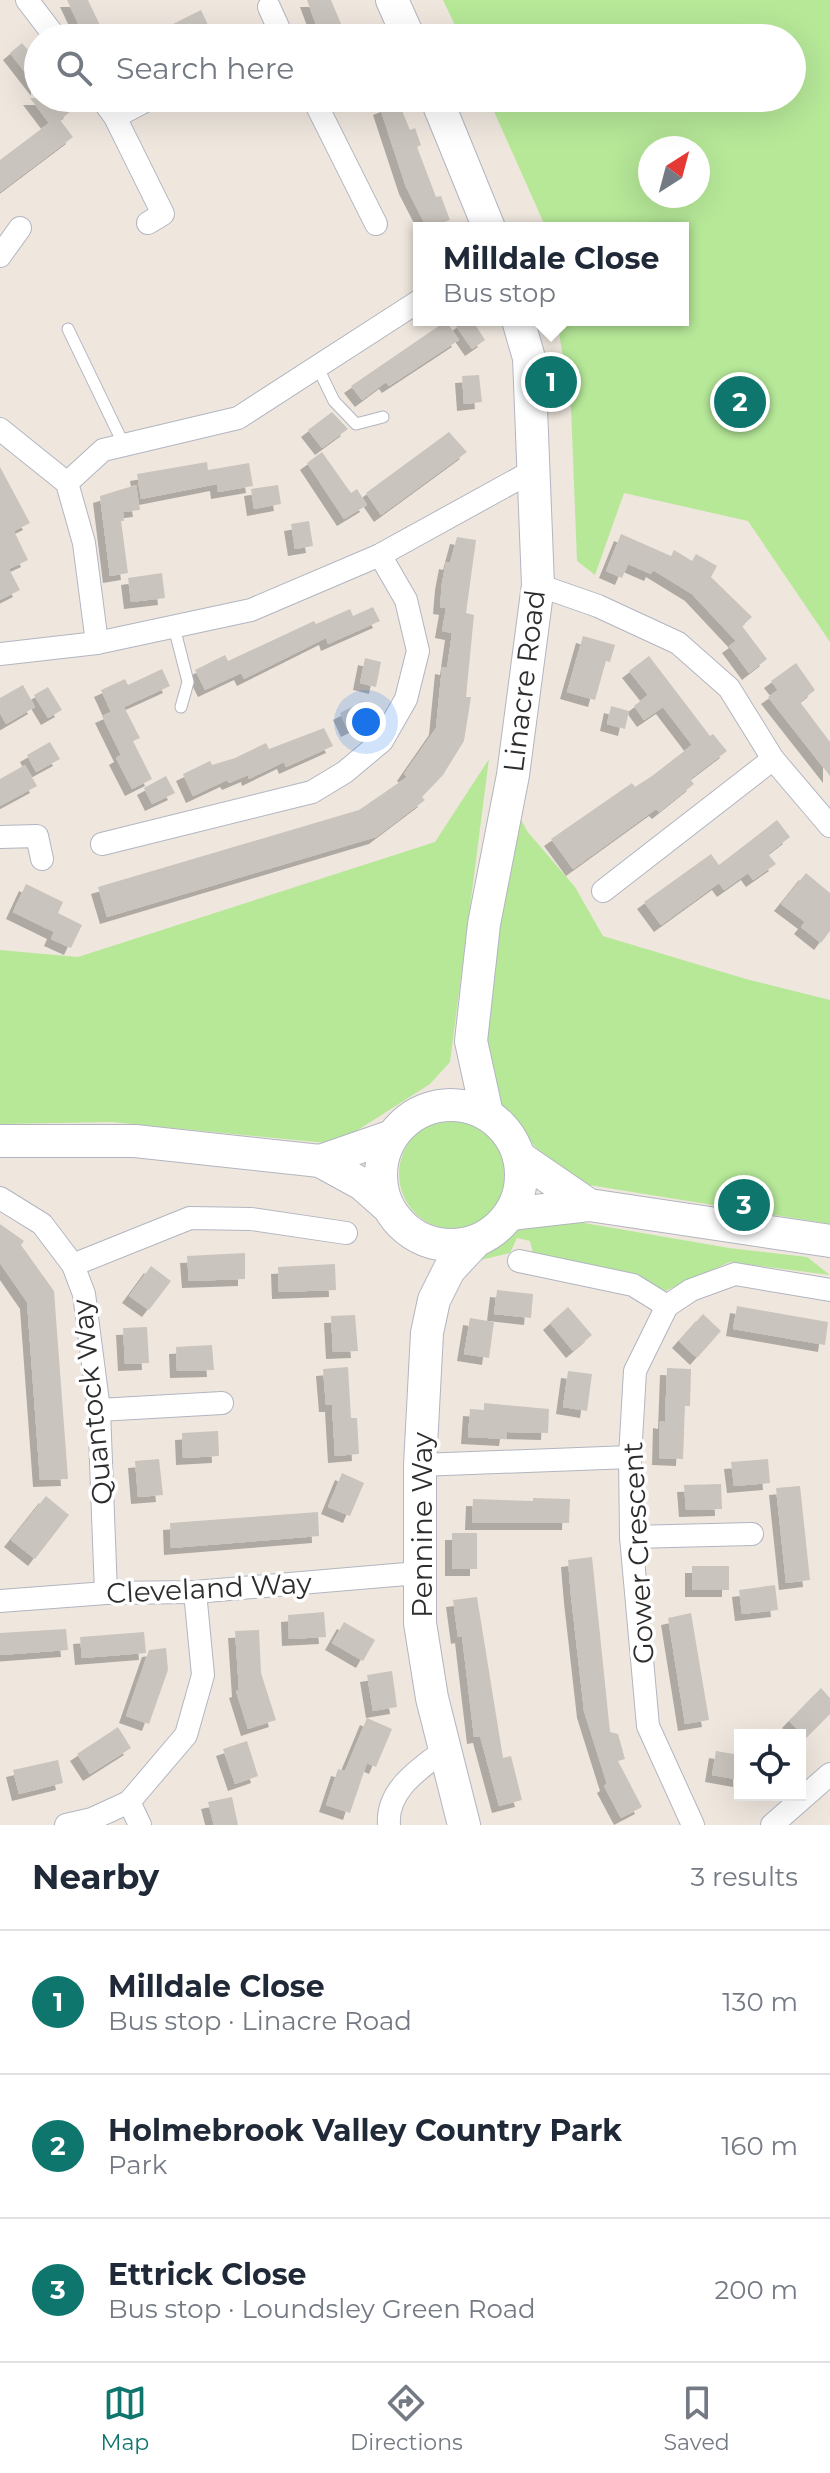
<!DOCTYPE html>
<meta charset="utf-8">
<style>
body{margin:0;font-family:Montserrat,sans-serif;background:#f2f2f3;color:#1f2937}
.controls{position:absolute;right:24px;bottom:24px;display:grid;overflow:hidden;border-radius:0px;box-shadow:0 8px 32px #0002}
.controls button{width:72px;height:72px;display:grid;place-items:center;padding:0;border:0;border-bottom:2px solid #e0e1e3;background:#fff;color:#1f2937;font:40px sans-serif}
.compass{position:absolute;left:638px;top:136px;width:72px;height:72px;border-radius:50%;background:#fff;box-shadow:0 8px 32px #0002;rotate:36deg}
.you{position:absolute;left:366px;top:722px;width:28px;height:28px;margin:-20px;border:6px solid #fff;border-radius:50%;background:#1a73e8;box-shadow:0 0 0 12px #1a73e833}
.badge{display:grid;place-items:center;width:52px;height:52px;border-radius:50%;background:#0f766e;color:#fff;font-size:26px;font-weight:700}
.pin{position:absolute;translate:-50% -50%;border:4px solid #fff;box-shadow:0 2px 8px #0006}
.popup{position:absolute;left:413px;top:222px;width:276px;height:104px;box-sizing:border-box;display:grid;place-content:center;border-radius:0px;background:#fff;filter:drop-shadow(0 2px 6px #0005);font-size:26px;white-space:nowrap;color:#747a83}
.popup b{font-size:30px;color:#1f2937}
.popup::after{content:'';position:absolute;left:50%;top:100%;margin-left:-16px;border:16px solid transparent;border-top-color:#fff}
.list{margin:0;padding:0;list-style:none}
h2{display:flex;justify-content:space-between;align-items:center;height:104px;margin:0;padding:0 32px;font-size:34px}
h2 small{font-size:26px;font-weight:400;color:#747a83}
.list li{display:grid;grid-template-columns:52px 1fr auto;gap:24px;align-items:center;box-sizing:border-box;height:144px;padding:0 32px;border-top:2px solid #e0e1e3}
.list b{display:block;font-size:30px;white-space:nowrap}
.list p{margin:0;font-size:26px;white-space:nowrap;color:#747a83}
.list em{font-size:26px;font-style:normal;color:#747a83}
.icon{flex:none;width:44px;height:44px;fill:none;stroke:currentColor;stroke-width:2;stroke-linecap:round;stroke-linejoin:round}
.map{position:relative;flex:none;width:830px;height:1825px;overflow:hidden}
.search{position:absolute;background:#fff;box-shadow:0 8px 32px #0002;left:24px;right:24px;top:24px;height:88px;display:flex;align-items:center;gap:20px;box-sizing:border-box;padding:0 28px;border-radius:44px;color:#747a83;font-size:30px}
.sheet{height:536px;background:#fff}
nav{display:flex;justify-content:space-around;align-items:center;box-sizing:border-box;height:112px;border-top:2px solid #e0e1e3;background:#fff;font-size:22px;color:#747a83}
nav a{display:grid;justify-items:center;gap:4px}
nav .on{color:#0f766e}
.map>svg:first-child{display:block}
.green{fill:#b6e898;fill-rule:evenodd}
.building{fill:#cac4be;filter:url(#shadow)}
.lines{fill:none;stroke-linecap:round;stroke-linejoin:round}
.lane-casing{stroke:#b2b5c1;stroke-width:13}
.street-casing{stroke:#b2b5c1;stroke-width:24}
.secondary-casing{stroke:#b2b5c1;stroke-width:34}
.lane{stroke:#fff;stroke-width:11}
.street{stroke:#fff;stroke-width:22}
.secondary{stroke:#fff;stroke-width:32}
.labels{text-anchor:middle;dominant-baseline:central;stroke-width:7;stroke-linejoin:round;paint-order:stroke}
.street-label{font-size:28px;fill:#2d2d2d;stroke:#fff}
</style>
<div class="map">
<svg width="830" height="1825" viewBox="0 0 830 1825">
<defs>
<filter id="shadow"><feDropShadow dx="-7" dy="7" stdDeviation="0" flood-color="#0004"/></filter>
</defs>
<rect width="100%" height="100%" fill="#efe7de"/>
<g class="green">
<path d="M443 0H830V642L748 521 624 493 595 575 577 561 571 408 557 320H683V228H546L488 98H792V38H461ZM650 148H698V196H650Z"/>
<polygon points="489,759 450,1062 430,1084 336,1144 112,1122 0,1124 0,950 78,957 435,842"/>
<polygon points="515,808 527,831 575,887 603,936 746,979 830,1000 830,1224 589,1185 563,1173 540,1153 515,1122 491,1090 482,1044"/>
<circle cx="454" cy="1174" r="55"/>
<polygon points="567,1220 729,1248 807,1257 830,1275 730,1262 665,1291 628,1275 534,1257 530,1241 517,1238 510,1253 472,1262 526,1225"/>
</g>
<g class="building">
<polygon points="67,0 88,0 106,38 85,38"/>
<polygon points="307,0 331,0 347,38 321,38"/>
<polygon points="201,10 209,27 188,38 145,38"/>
<polygon points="22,43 38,62 38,89 10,53"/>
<polygon points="30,98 61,98 71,111 60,120 73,137 0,192 0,160 49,123"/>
<polygon points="398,101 410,130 415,128 421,145 417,147 436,197 441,196 450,220 427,228 406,187 380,108"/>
<polygon points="465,320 472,320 485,340 472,349 456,326"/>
<polygon points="446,321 459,340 389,386 386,382 362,400 351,386"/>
<polygon points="479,375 482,402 464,404 462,376"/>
<polygon points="332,412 348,429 322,448 308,430"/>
<polygon points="449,432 467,452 381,515 366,493"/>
<polygon points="322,452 351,493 357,489 367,505 344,519 307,463"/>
<polygon points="207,462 208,470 249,463 253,486 218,492 217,484 141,499 137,474"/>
<polygon points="0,467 30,523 14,531 28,560 9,569 20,590 0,600"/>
<polygon points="136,485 140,510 123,512 124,521 121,521 128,573 110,576 100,496"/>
<polygon points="278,485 281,504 254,509 251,489"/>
<polygon points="309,521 313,546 295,549 291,524"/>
<polygon points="621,534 671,556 674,550 692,561 696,554 717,566 711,577 752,617 742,626 767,659 749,673 729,646 736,641 692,594 653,570 651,574 628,564 622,578 606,571"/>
<polygon points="457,537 476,540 466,613 474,615 466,697 471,697 464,741 443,775 422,797 425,800 376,837 107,917 98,887 359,810 407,777 404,774 436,728 442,667 447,668 452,633 442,631 446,608 440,607 442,583 446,562 450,563"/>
<polygon points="162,573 165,598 131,602 128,578"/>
<polygon points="373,607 380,621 328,644 326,638 244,679 241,673 205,690 195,670 225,655 228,661 314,621 316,624 350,609 353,616"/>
<polygon points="583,636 615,645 610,662 606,661 595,700 567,692"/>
<polygon points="649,656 710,736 713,734 727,751 690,779 694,784 659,812 656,809 573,869 551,839 632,783 635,787 652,776 692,745 663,707 644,720 634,706 648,695 629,671"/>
<polygon points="365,658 381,662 376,687 360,683"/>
<polygon points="796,663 815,690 800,702 830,742 830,776 768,697 778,690 771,681"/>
<polygon points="162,669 170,686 124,707 140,738 133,741 152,779 132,789 116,758 121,755 102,716 111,712 101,690 125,679 128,685"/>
<polygon points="23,685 35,707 6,724 0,713 0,698"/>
<polygon points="48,687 62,710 48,718 34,695"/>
<polygon points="363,701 372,718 348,730 340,713"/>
<polygon points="611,706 629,711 625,729 607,724"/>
<polygon points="324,728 333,746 286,767 284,762 249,779 248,775 229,783 227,780 193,796 183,774 210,761 212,765 235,758 266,743 269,749"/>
<polygon points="50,742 60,759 36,772 27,755"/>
<polygon points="25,765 37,786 0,806 0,779"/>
<polygon points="166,776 175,793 152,804 144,788"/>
<polygon points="777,820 790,837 768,854 776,864 753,880 748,873 724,890 719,883 661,925 644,902 711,854 719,865"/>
<polygon points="806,873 830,893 830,931 821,943 801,927 805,922 781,904"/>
<polygon points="26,884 63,902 58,913 82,925 71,948 51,939 54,932 13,912"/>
<polygon points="0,1224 24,1241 21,1245 54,1291 68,1479 40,1480 27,1302 0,1263"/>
<polygon points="245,1253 245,1279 189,1281 187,1256"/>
<polygon points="335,1264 336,1290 279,1292 278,1267"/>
<polygon points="151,1266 171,1281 149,1310 129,1296"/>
<polygon points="497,1290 533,1294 531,1318 494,1314"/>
<polygon points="737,1306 828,1322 825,1345 733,1329"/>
<polygon points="568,1307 592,1335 573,1351 550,1323"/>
<polygon points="703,1314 721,1331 697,1358 679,1341"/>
<polygon points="355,1315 358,1351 333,1352 331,1316"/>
<polygon points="470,1318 494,1322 489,1358 464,1354"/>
<polygon points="147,1327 149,1363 125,1364 123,1328"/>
<polygon points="212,1345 214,1370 177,1371 176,1347"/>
<polygon points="348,1367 351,1418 357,1418 359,1454 335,1456 332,1405 326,1405 323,1369"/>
<polygon points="667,1368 691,1369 690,1406 685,1406 683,1459 659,1458 660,1421 665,1422"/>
<polygon points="568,1371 592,1374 587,1411 563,1407"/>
<polygon points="484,1403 549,1409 548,1433 507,1432 506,1439 468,1437 470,1409 484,1410"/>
<polygon points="218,1431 219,1456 183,1458 182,1433"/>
<polygon points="159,1459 163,1495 138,1497 135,1461"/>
<polygon points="768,1459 770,1483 734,1486 731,1462"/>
<polygon points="342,1473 364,1483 350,1516 328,1507"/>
<polygon points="721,1484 722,1509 686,1510 684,1485"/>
<polygon points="800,1486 810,1580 786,1583 776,1488"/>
<polygon points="46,1496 69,1515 35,1559 11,1540"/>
<polygon points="533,1498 570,1499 569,1523 472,1523 473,1499 533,1501"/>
<polygon points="318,1512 319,1536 171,1548 170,1523"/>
<rect x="452" y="1533" width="25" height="36"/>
<polygon points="592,1557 610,1732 618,1734 625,1759 618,1761 642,1807 621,1818 604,1786 607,1784 584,1711 571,1596 568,1560"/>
<rect x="692" y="1566" width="37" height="24"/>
<polygon points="775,1585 778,1610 742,1614 739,1590"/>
<polygon points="477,1597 503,1758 511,1756 522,1800 499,1806 480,1736 474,1737 462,1636 458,1637 453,1600"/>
<polygon points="324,1612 326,1637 289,1639 288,1615"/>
<polygon points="691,1613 709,1720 685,1724 668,1618"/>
<polygon points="344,1622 375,1640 363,1661 332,1643"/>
<polygon points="66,1629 68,1650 0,1655 0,1633"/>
<polygon points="259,1630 261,1673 276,1720 248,1729 236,1691 239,1690 235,1631"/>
<polygon points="144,1632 146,1653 82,1658 80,1637"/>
<polygon points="166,1648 168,1670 149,1724 126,1716 149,1650"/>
<polygon points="392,1671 397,1707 373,1711 367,1675"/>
<polygon points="821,1688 830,1698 830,1714 806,1738 789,1721"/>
<polygon points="367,1718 392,1729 376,1767 367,1763 350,1813 326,1805 338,1769 345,1771"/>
<polygon points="118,1727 131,1748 90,1774 77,1754"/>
<polygon points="247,1741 258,1776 235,1784 223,1749"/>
<polygon points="716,1751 740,1755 740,1780 712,1775"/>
<polygon points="58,1760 63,1783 19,1794 13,1770"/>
<polygon points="232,1797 238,1825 214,1825 208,1802"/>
</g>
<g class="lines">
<g class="lane-casing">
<g id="lane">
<polyline points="68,329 123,443"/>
<polyline points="318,368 334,401 356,424 383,417"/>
<polyline points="174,627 188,682 181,707"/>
</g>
</g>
<g class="street-casing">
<g id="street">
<polyline points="27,0 56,38"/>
<polyline points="269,7 283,38"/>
<polyline points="101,98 115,117 163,214 148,223"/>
<polyline points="313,98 376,224"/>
<polyline points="115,117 151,98"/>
<polyline points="0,256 20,228"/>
<polyline points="0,429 67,483 84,543 97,643"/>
<polyline points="67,483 103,450 238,418 419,301"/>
<polyline points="538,585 598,606 678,643 729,688 773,759 830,826"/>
<polyline points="0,654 97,643 251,610 380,555 536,469"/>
<polyline points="0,837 37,836 42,859"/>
<polyline points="102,844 312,792 345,772 382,741 406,699 418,651 406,600 380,555"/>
<polyline points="603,891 773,759"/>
<polyline points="0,1198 42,1224 73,1265 84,1294 99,1410 106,1593"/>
<polyline points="519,1261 633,1285 667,1306"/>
<polyline points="73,1265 190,1218 251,1219 346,1233"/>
<polyline points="99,1410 222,1403"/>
<polyline points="420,1465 630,1457"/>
<polyline points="631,1537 752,1534"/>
<polyline points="0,1601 106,1593 195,1592 418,1573"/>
<polyline points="129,1802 140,1825"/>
<polyline points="66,1825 92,1819 129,1802 186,1735 203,1675 195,1592"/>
<path d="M389 1825C386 1789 421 1768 447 1748"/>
<polyline points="693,1825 648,1726 631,1537 630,1457 635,1371 667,1306 691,1290 735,1274 830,1290"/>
<polyline points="772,1825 830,1774"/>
</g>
</g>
<g class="secondary-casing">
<g id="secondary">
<polyline points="392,0 409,38"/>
<polyline points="436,98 489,228"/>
<circle cx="451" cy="1175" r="70"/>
<polyline points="487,1114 471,1041 484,924 513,775 538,585 529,358 518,320"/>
<polyline points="0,1141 135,1141 320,1161 362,1184 388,1207"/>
<polyline points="519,1157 589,1205"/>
<polyline points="320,1161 392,1136"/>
<polyline points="510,1214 589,1205 830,1241"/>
<polyline points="464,1825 432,1698 420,1623 420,1465 427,1333 434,1300 449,1270 476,1241"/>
</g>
</g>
<use href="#lane" class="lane"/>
<use href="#street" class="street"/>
<use href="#secondary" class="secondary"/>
</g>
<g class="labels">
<g class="street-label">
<text transform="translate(524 681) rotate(-83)">Linacre Road</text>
<text transform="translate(92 1402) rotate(-96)">Quantock Way</text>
<text transform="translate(422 1525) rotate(-90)">Pennine Way</text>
<text transform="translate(638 1553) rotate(-93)">Gower Crescent</text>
<text transform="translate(209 1588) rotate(-3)">Cleveland Way</text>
</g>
</g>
</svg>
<div class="controls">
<button><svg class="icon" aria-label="locate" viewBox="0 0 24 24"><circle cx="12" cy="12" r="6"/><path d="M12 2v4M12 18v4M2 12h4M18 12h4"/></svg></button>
</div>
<svg class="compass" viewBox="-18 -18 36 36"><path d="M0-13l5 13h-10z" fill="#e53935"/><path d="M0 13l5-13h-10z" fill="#747a83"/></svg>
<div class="you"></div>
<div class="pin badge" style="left:551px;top:382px">1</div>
<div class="popup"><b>Milldale Close</b>Bus stop</div>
<div class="pin badge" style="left:740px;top:402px">2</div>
<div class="pin badge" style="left:744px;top:1205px">3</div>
<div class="search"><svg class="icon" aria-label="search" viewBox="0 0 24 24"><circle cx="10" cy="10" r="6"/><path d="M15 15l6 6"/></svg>Search here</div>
</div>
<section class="sheet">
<h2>Nearby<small>3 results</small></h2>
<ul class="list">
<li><span class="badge">1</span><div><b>Milldale Close</b><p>Bus stop · Linacre Road</p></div><em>130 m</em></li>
<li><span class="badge">2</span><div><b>Holmebrook Valley Country Park</b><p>Park</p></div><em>160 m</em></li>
<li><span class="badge">3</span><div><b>Ettrick Close</b><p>Bus stop · Loundsley Green Road</p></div><em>200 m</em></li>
</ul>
</section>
<nav>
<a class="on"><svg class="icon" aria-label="map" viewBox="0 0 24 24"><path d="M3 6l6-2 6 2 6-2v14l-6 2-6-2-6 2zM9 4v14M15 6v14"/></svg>Map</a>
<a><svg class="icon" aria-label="directions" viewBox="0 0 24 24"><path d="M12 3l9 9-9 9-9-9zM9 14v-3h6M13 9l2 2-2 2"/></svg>Directions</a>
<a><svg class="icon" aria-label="saved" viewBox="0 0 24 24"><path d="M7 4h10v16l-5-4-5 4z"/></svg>Saved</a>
</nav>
